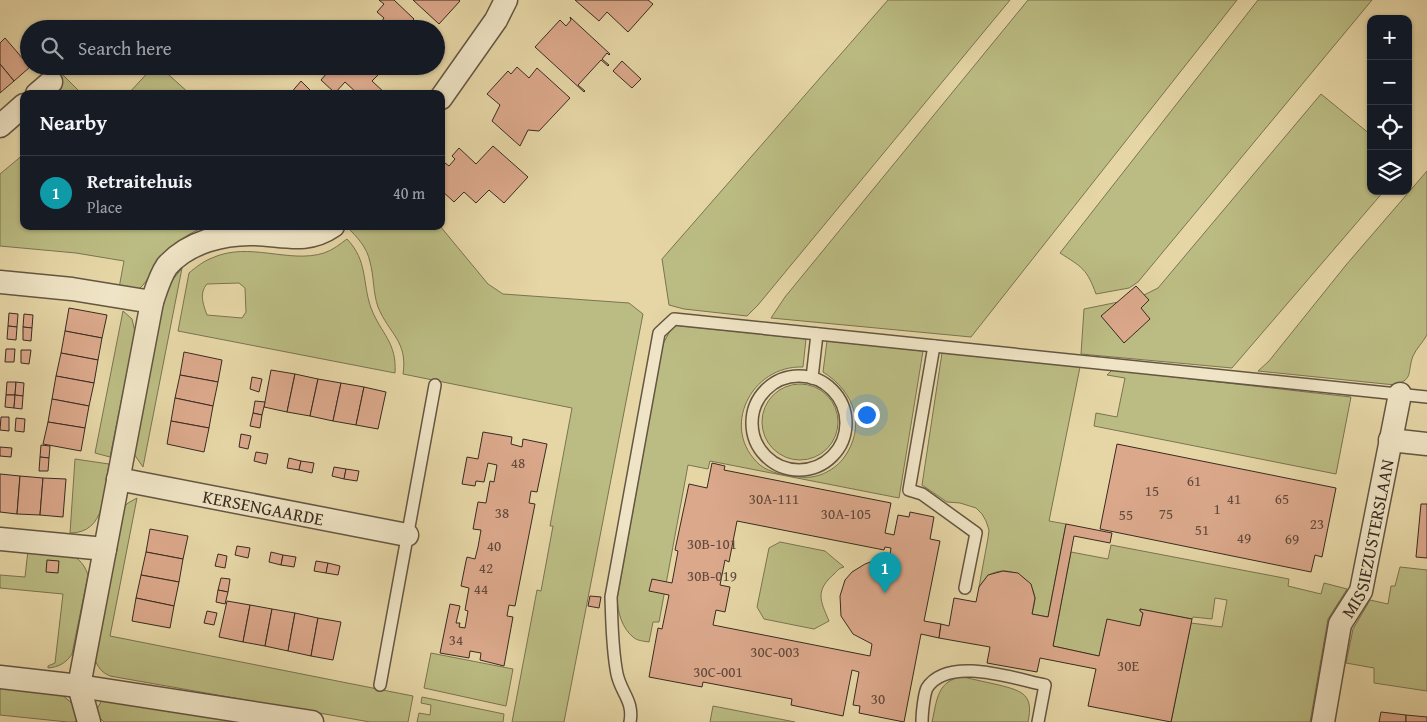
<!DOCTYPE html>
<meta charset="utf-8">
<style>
body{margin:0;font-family:"Gentium Book Plus",serif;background:#242831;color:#f1f3f6}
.controls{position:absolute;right:15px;top:15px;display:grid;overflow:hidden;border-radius:10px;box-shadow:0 1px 4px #0004}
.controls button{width:45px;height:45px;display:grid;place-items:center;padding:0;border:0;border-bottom:1px solid #363941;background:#171b24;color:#f1f3f6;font:25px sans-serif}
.you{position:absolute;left:866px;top:414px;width:18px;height:18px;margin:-12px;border:4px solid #fff;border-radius:50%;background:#1a73e8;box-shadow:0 0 0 8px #1a73e833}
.badge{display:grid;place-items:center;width:32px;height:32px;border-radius:50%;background:#b45309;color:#fff;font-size:16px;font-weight:700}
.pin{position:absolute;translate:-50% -41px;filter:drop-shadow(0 1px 2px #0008)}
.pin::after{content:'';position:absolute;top:26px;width:18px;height:15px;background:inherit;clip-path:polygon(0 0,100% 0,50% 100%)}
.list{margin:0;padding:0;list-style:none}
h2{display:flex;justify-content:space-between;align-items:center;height:65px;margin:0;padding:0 20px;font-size:21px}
h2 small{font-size:16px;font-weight:400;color:#9ea1a6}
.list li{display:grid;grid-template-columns:32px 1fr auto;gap:15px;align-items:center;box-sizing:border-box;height:75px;padding:0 20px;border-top:1px solid #363941}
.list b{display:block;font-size:19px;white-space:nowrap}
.list p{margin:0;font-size:16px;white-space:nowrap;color:#9ea1a6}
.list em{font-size:16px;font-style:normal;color:#9ea1a6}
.icon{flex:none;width:28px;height:28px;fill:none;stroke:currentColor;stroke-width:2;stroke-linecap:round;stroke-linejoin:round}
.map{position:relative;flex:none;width:1427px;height:722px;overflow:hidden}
.search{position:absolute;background:#171b24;box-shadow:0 1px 4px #0004;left:20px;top:20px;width:425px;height:55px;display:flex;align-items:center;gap:12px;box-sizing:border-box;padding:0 18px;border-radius:28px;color:#9ea1a6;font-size:19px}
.panel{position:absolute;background:#171b24;box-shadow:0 1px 4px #0004;left:20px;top:90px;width:425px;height:140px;border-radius:10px}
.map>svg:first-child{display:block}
.green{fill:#bbbc83;stroke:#7a7452;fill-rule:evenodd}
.building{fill:#dba88b;stroke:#382b20;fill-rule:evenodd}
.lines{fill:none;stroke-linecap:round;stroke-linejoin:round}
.service-casing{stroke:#645642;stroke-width:14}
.minor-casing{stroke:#645642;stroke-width:25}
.service{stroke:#efe4c5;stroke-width:11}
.minor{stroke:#efe4c5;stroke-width:22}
.labels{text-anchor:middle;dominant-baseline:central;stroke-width:5;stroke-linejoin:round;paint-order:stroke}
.number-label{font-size:15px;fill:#614a3b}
.street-label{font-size:18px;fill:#382b20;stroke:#efe4c5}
</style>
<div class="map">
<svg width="1427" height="722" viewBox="0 0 1427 722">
<rect width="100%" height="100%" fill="#e6d6a6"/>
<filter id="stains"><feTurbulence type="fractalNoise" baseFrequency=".004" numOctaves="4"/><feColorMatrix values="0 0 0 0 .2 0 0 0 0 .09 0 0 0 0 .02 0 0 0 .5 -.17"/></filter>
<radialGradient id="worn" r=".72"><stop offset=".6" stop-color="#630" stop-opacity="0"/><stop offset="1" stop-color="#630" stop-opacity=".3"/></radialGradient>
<g class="green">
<polygon points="888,0 1010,0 758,305 747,316 684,309 669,305 662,259"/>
<polygon points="1028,0 1237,0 971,337 771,318 785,297"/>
<path d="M1258 0H1372L1138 282 1129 288 1096 294C1087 269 1082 267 1060 253Z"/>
<polygon points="39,66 54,66 82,94 62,94"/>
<polygon points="154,66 159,66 190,94 128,94"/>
<polygon points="1321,94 1371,135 1371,191 1384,191 1232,368 1081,354 1084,309 1138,298 1158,288"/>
<path d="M24 154V226H208C188 232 170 246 157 263 150 273 147 284 136 291L119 288 124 261 76 253 0 246V174Z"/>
<path d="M1427 171V335C1423 342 1416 349 1413 356 1407 372 1414 379 1395 385L1258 371 1269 361 1346 265Z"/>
<path d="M347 226H440L488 284 503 294 629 303 643 314 564 722H512L537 590 541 591 553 526H550L572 408 403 374C408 341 389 334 378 307 373 293 374 276 370 262 367 247 357 237 347 227Z"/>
<path d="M347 239C368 261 362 282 371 308 381 334 397 342 395 373L178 331 189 273C196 267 204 261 212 258 249 241 289 264 324 253 333 250 340 244 347 239ZM239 283 245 288 246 312 242 318 207 315C203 304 199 293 207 284Z"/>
<polygon points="182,268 143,467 134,454 161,304 171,282"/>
<polygon points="123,311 132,319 135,332 110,457 95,453"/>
<path d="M673 325 806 339 803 367C751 365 719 429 760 465 770 473 787 476 800 477 816 479 832 472 843 459 867 427 855 392 823 372L827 341 923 351 899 498 710 461 708 469 688 465 659 622H653L649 642C644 641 637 641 633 637 622 628 618 613 617 599L663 344Z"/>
<path d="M942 353 1080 367 1049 521 1066 524 1048 617 1032 614C1033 609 1035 602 1035 598 1032 577 1008 564 989 575 985 578 982 584 979 587L988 538 989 530 986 521 982 514 976 508 960 503 947 502 922 485Z"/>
<polygon points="1112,370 1351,397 1336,474 1094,426 1096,413 1117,417 1125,378 1107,375"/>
<circle cx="800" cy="422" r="38"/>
<path d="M75 459 109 464C104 492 106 533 70 533Z"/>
<path d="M137 498 110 636 413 696 408 722H370L110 676C101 672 98 667 94 658L124 507 128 503Z"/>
<path d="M780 542 825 551 844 567C839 568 838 570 834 574 815 591 820 600 829 621L814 629 764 619 757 607 769 548Z"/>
<polygon points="1111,545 1289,579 1288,586 1321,594 1324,583 1347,589 1328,619 1310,722 1171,722 1191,623 1222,627 1227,600 1215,598 1212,619 1193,617 1192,619 1140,609 1140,611 1143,613 1140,626 1099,656 1053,646 1071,552 1108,559"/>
<path d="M28 550C53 552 79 547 88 575L72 654C66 663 59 667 48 668V666L55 663 63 594 0 588V575L25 577Z"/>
<polygon points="1400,567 1427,570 1427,691 1374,683 1374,668 1346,663 1353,629 1370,600 1388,604 1391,586 1395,586"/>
<polygon points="431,653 513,669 506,706 424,688"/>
<path d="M963 677C975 680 987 682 999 685 1022 691 1034 694 1028 722H932C937 700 937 680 963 677Z"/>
<polygon points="0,687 62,695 80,710 79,720 74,722 68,722 0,715"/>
<polygon points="422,697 504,714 503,722 417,722 419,713 430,715 431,705 421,703"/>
<polygon points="102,700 239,722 104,722 98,716 97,709"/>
<polygon points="713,706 795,722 710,722"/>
</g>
<g class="building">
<polygon points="379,0 394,0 414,19 405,29 376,29 384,18 377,12 384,4"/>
<polygon points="413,0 459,0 460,1 439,24"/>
<polygon points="575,0 648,0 653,4 628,32 607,12 599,21"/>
<polygon points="570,17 610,54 609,55 607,53 602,59 609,65 608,66 601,60 578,85 585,91 584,92 535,47 560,20 566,26 571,20"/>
<polygon points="5,38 30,67 14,81 0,64 0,43"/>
<polygon points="622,61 641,79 632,88 613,71"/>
<polygon points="0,64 14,81 0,93"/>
<polygon points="333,66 374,66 381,72 372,81 386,94 358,94 345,82 335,93 321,80"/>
<polygon points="393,66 412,66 403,75"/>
<polygon points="517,67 529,78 537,68 570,98 539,131 528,130 520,146 492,121 500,105 487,94 508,71 511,74"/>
<polygon points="301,81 314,94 290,94"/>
<polygon points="493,146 528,177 504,203 489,190 476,203 464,192 454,202 441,190 441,167 445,163 449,166 455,159 452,156 459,148 476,164"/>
<polygon points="1136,286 1149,300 1141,308 1150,319 1124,343 1101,316"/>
<polygon points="69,308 107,315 102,338 65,331"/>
<polygon points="9,313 18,314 17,327 8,326"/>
<polygon points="24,314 33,315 32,328 23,327"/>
<polygon points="8,326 17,327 16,340 7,339"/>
<polygon points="23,327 32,328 31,341 23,340"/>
<polygon points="65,331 102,338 98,360 61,353"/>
<polygon points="6,349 15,349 14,362 5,362"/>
<polygon points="21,350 31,350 29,364 21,363"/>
<polygon points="184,352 222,360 218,382 180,375"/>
<polygon points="61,353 98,360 94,383 56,376"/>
<polygon points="271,370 295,374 287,412 264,407"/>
<polygon points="295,374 318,379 310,416 287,412"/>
<polygon points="180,375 218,382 213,406 175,398"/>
<polygon points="56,376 94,383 89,406 52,399"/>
<polygon points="252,377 262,379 259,392 250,389"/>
<polygon points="318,379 341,383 333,421 310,416"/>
<polygon points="7,382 16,382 15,395 6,395"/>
<polygon points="16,382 24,383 23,396 15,395"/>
<polygon points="341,383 364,387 356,425 333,421"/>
<polygon points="364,387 386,392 378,429 356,425"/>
<polygon points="6,395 15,395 14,408 5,407"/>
<polygon points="15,395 23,396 22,409 14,408"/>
<polygon points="175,398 213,406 209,428 171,421"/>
<polygon points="52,399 89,406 85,428 48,422"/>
<polygon points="255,401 265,402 262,415 253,413"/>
<polygon points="253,413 262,415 260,428 250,426"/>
<polygon points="1,417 9,417 9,431 0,430"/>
<polygon points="16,418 25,419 24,432 15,431"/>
<polygon points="171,421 209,428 204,452 167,444"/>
<polygon points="48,422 85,428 81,451 43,444"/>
<polygon points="483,432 512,437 511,444 522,447 523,439 547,444 537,492 531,491 529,503 535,504 515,606 509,605 507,616 513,617 504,666 480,660 481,653 470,651 469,658 440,653 450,604 460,606 456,623 460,623 459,627 465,628 468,611 465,610 469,588 461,586 466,561 467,557 475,559 478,547 481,530 473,529 478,502 486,503 490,481 494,482 497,465 488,463 484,482 476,481 475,486 462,484 467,457 478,459"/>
<polygon points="241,434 251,436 248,449 239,447"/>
<polygon points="1117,444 1336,488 1322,557 1315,555 1311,572 1100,529"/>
<polygon points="41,445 50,446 49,458 40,457"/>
<polygon points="0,447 12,448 11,457 0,456"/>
<polygon points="256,452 268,454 266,464 254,461"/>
<polygon points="40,457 49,458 48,471 39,471"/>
<polygon points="289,458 301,461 299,470 287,468"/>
<polygon points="301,461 314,463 312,473 299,470"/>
<path d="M712 463 725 466 724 470 891 503 885 533 894 535 898 515 909 517 910 512 934 517 930 539 940 541 924 621 941 624 939 638 921 634 904 722 859 713 860 706 853 705 859 672 852 670 843 716 791 705 792 699 703 682 702 687 649 677 658 628 662 629 669 595 649 591 652 579 672 583 678 551 675 550 689 484 707 488ZM737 521 884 550 885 547 891 548 889 561H873L865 564 852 572 845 580 840 596 841 616 853 634 872 644 870 656 713 625 716 610 725 612 730 587 720 585 725 560 729 562Z"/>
<polygon points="334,467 346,469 344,479 332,476"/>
<polygon points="346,469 359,471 357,481 344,479"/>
<polygon points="0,474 20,476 17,514 0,512"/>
<polygon points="20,476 43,478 40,515 17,514"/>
<polygon points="43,478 66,479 63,517 40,515"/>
<polygon points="1421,504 1427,504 1427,558 1416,557"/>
<polygon points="1066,524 1112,533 1110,543 1074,536 1053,646 1099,656 1107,619 1140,626 1143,613 1140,611 1140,609 1192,619 1171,722 1088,706 1096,669 1040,658 1037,672 987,663 990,647 939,638 941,624 949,626 954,598 976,602 979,587 988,575 1003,571 1018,573 1031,584 1035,598 1032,614 1048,617"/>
<polygon points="150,529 188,536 183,559 146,552"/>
<polygon points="237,546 250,548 248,558 235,555"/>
<polygon points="146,552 183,559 179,582 141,575"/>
<polygon points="271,552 283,555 281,565 269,562"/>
<polygon points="218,554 227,556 225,568 215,566"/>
<polygon points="283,555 296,557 294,567 281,565"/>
<polygon points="47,560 59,561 58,573 46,572"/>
<polygon points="316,561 328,563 326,573 314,571"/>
<polygon points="328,563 340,566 338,575 326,573"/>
<polygon points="141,575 179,582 174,606 136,598"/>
<polygon points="221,578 230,579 228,592 218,590"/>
<polygon points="218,590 228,592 225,604 216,602"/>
<polygon points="590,596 601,597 599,608 588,606"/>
<polygon points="136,598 174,606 170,628 132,621"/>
<polygon points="227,601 250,605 243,642 219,637"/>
<polygon points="250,605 272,609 265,646 243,642"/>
<polygon points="272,609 295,613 288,651 265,646"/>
<polygon points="207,611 217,613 214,625 204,623"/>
<polygon points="295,613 318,618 311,656 288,651"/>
<polygon points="318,618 341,622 333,660 311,656"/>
<polygon points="1381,712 1406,715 1406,722 1379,722"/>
<polygon points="1406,715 1427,717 1427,722 1406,722"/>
</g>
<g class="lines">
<g class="service-casing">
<g id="service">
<polyline points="934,346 909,490 922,494 976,533 965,588"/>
<circle cx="799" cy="423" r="47"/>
<polyline points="812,378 817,334"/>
<polyline points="380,685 435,385"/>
<path d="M630 722C634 701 621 693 617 674 612 649 612 623 611 597L659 333 674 319 1427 397"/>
<path d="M922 722C922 714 924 694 927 688 948 655 1015 679 1045 685L1038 722"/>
</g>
</g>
<g class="minor-casing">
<g id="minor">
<polyline points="37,94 51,82"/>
<polyline points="441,98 496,20 506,0"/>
<polyline points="0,126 24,105"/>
<polyline points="0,282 72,289 152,302"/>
<polyline points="1390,440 1427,444"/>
<path id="s1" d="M118 479 407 535"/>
<polyline points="0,539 105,549"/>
<polyline points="0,677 79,686 312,722"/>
<path d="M89 722 79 686 152 302C156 290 160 276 167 266 188 242 224 233 255 234 284 235 307 244 333 226"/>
<path id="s2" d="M1323 722 1340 624 1361 591 1400 394"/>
</g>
</g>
<use href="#service" class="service"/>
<use href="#minor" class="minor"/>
</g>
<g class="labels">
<g class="number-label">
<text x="518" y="462">48</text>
<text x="1194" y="480">61</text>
<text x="1152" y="490">15</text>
<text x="774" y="498">30A-111</text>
<text x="1234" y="498">41</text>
<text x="1282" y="498">65</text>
<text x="1217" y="508">1</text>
<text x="502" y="512">38</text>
<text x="846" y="513">30A-105</text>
<text x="1166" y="513">75</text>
<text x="1126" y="514">55</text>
<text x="1317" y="523">23</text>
<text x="1202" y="529">51</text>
<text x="1244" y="537">49</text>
<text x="1292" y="538">69</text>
<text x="712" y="543">30B-101</text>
<text x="494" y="545">40</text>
<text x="486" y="567">42</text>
<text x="712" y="575">30B-019</text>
<text x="481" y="588">44</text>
<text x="456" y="639">34</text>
<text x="775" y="651">30C-003</text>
<text x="1128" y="665">30E</text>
<text x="718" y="671">30C-001</text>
<text x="878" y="698">30</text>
</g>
<g class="street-label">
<text stroke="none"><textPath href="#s1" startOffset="148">KERSENGAARDE</textPath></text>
<text stroke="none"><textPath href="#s2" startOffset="191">MISSIEZUSTERSLAAN</textPath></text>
</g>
</g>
<rect width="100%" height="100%" filter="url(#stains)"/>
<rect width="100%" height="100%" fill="url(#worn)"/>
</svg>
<div class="controls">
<button>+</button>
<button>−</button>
<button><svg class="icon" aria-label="locate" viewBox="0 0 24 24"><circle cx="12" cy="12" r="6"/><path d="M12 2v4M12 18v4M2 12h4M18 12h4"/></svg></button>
<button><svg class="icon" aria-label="layers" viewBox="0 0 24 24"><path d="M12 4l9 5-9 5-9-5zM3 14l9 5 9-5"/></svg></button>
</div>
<div class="you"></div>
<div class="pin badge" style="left:885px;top:593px;background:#0f9aa8">1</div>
<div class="search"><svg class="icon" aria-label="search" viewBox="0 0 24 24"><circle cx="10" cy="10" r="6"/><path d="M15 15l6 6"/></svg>Search here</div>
<section class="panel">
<h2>Nearby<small></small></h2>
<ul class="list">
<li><span class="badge" style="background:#0f9aa8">1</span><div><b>Retraitehuis</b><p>Place</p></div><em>40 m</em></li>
</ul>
</section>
</div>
